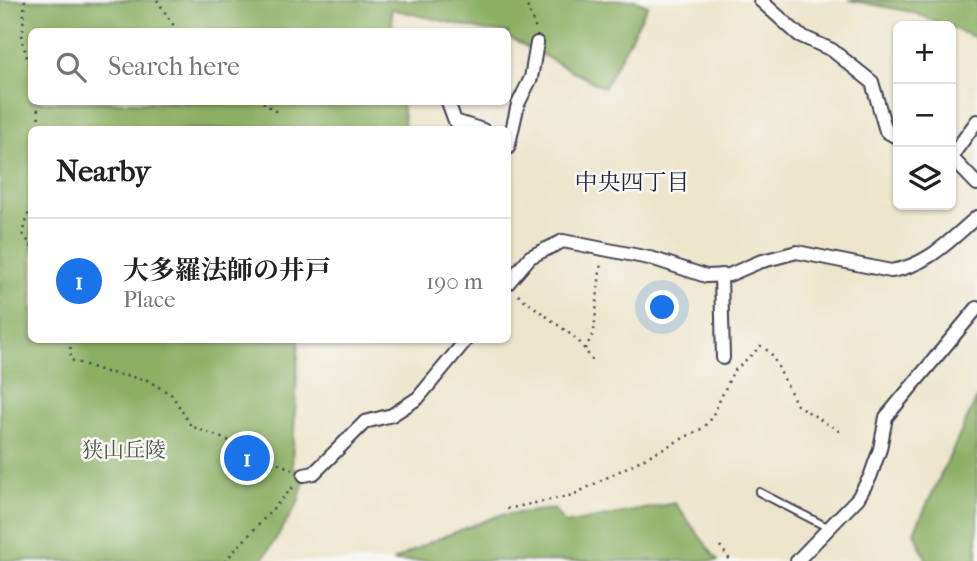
<!DOCTYPE html>
<meta charset="utf-8">
<style>
body{margin:0;font-family:"IM FELL French Canon","Noto Serif JP",serif;background:#f2f2f2;color:#222}
.controls{position:absolute;right:21px;top:21px;display:grid;overflow:hidden;border-radius:10px;box-shadow:0 2px 5px #0004}
.controls button{width:63px;height:63px;display:grid;place-items:center;padding:0;border:0;border-bottom:2px solid #e0e0e0;background:#fff;color:#222;font:35px sans-serif}
.you{position:absolute;left:663px;top:308px;width:24px;height:24px;margin:-18px;border:5px solid #fff;border-radius:50%;background:#1a73e8;box-shadow:0 0 0 10px #1a73e833}
.badge{display:grid;place-items:center;width:46px;height:46px;border-radius:50%;background:#1a73e8;color:#fff;font-size:23px;font-weight:700}
.pin{position:absolute;translate:-50% -50%;border:4px solid #fff;box-shadow:0 2px 7px #0006}
.list{margin:0;padding:0;list-style:none}
h2{display:flex;justify-content:space-between;align-items:center;height:91px;margin:0;padding:0 28px;font-size:30px}
h2 small{font-size:23px;font-weight:400;color:#767676}
.list li{display:grid;grid-template-columns:46px 1fr auto;gap:21px;align-items:center;box-sizing:border-box;height:126px;padding:0 28px;border-top:2px solid #e0e0e0}
.list b{display:block;font-size:26px;white-space:nowrap}
.list p{margin:0;font-size:23px;white-space:nowrap;color:#767676}
.list em{font-size:23px;font-style:normal;color:#767676}
.icon{flex:none;width:38px;height:38px;fill:none;stroke:currentColor;stroke-width:2;stroke-linecap:round;stroke-linejoin:round}
.map{position:relative;flex:none;width:977px;height:561px;overflow:hidden}
.search{position:absolute;background:#fff;box-shadow:0 2px 5px #0004;left:28px;top:28px;width:483px;height:77px;display:flex;align-items:center;gap:18px;box-sizing:border-box;padding:0 24px;border-radius:10px;color:#767676;font-size:26px}
.panel{position:absolute;background:#fff;box-shadow:0 2px 5px #0004;left:28px;top:126px;width:483px;height:217px;border-radius:10px}
.map>svg:first-child{display:block}
.forest{fill:#8baf63;stroke:#56684f;stroke-width:2}
.lines{fill:none;stroke-linecap:round;stroke-linejoin:round}
.service-casing{stroke:#403f51;stroke-width:10}
.minor-casing{stroke:#403f51;stroke-width:16}
.path{stroke:#403f51;stroke-width:2.5;stroke-dasharray:2 5;stroke-linecap:butt}
.service{stroke:#fff;stroke-width:6}
.minor{stroke:#fff;stroke-width:12}
.labels{text-anchor:middle;dominant-baseline:central;stroke-width:5;stroke-linejoin:round;paint-order:stroke}
.park-label{font-size:21px;fill:#4c554b;stroke:#f6f6f2}
.neighbourhood-label{font-size:23px;fill:#22223b;stroke:#f6f6f2}
</style>
<div class="map">
<svg width="977" height="561" viewBox="0 0 977 561">
<rect width="100%" height="100%" fill="#f6f6f2"/>
<filter id="ink" filterUnits="userSpaceOnUse"><feTurbulence type="fractalNoise" baseFrequency=".0143" numOctaves="2"/><feDisplacementMap in="SourceGraphic" scale="14" xChannelSelector="R" yChannelSelector="G"/><feConvolveMatrix kernelMatrix="1 2 1 2 8 2 1 2 1" color-interpolation-filters="sRGB"/></filter>
<filter id="wash" filterUnits="userSpaceOnUse"><feTurbulence type="fractalNoise" baseFrequency=".00686" numOctaves="4" result="noise"/><feDisplacementMap in="SourceGraphic" scale="28" xChannelSelector="R" yChannelSelector="G"/><feGaussianBlur stdDeviation="1.57" result="paint"/><feColorMatrix in="noise" values="0 0 0 0 0 0 0 0 0 0 0 0 0 0 0 0 0 1.4 0 .05"/><feComposite in="paint" operator="in"/></filter>
<g filter="url(#wash)">
<rect width="100%" height="100%" fill="#ede5cb"/>
<g class="forest">
<polygon points="0,0 635,0 648,5 604,88 508,37 508,32 486,31 391,9 393,31 32,32 32,102 402,102 405,129 32,130 32,340 299,340 292,466 304,480 298,503 262,561 0,561"/>
<polygon points="849,0 977,0 977,38 912,12"/>
<polygon points="977,398 977,561 927,561 914,532"/>
<polygon points="675,503 718,561 393,561 432,541 500,515 554,509 565,524"/>
</g>
</g>
<g filter="url(#ink)">
<g class="lines">
<g class="service-casing">
<polyline id="service" points="759,492 829,528"/>
</g>
<g class="minor-casing">
<g id="minor">
<polyline points="760,0 799,35 832,50 872,82 886,131 898,138"/>
<polyline points="448,102 455,121 483,130"/>
<polyline points="508,148 518,104 531,78 537,43"/>
<polyline points="951,157 977,121"/>
<polyline points="951,157 977,184"/>
<polyline points="721,275 723,358"/>
<path d="M508 283 530 257 563 241 654 259 706 276 729 275 759 262 797 252 891 271C927 266 950 240 977 217"/>
<polyline points="304,475 314,473 365,422 392,415 418,398 466,340"/>
<polyline points="797,561 858,498 870,477 880,449 886,417 977,308"/>
</g>
</g>
<g class="path">
<polyline points="25,0 22,40 32,76"/>
<polyline points="157,0 178,32"/>
<polyline points="525,0 536,30"/>
<polyline points="37,102 40,130"/>
<polyline points="263,102 278,113"/>
<polyline points="32,200 23,234 32,247"/>
<polyline points="518,295 578,340 595,364"/>
<polyline points="70,340 71,360 106,372 147,380 172,395 191,426 245,447 293,470"/>
<polyline points="585,349 594,332 601,261"/>
<polyline points="507,509 573,495 703,428 710,421 733,372 761,346 771,353 797,405 842,433"/>
<polyline points="720,546 731,561"/>
<polyline points="225,561 294,486"/>
</g>
<use href="#service" class="service"/>
<use href="#minor" class="minor"/>
</g>
</g>
<g class="labels">
<g class="park-label">
<text x="124" y="450">狭山丘陵</text>
</g>
<g class="neighbourhood-label">
<text x="632" y="182">中央四丁目</text>
</g>
</g>
</svg>
<div class="controls">
<button>+</button>
<button>−</button>
<button><svg class="icon" aria-label="layers" viewBox="0 0 24 24"><path d="M12 4l9 5-9 5-9-5zM3 14l9 5 9-5"/></svg></button>
</div>
<div class="you"></div>
<div class="pin badge" style="left:247px;top:458px">1</div>
<div class="search"><svg class="icon" aria-label="search" viewBox="0 0 24 24"><circle cx="10" cy="10" r="6"/><path d="M15 15l6 6"/></svg>Search here</div>
<section class="panel">
<h2>Nearby<small></small></h2>
<ul class="list">
<li><span class="badge">1</span><div><b>大多羅法師の井戸</b><p>Place</p></div><em>190 m</em></li>
</ul>
</section>
</div>
